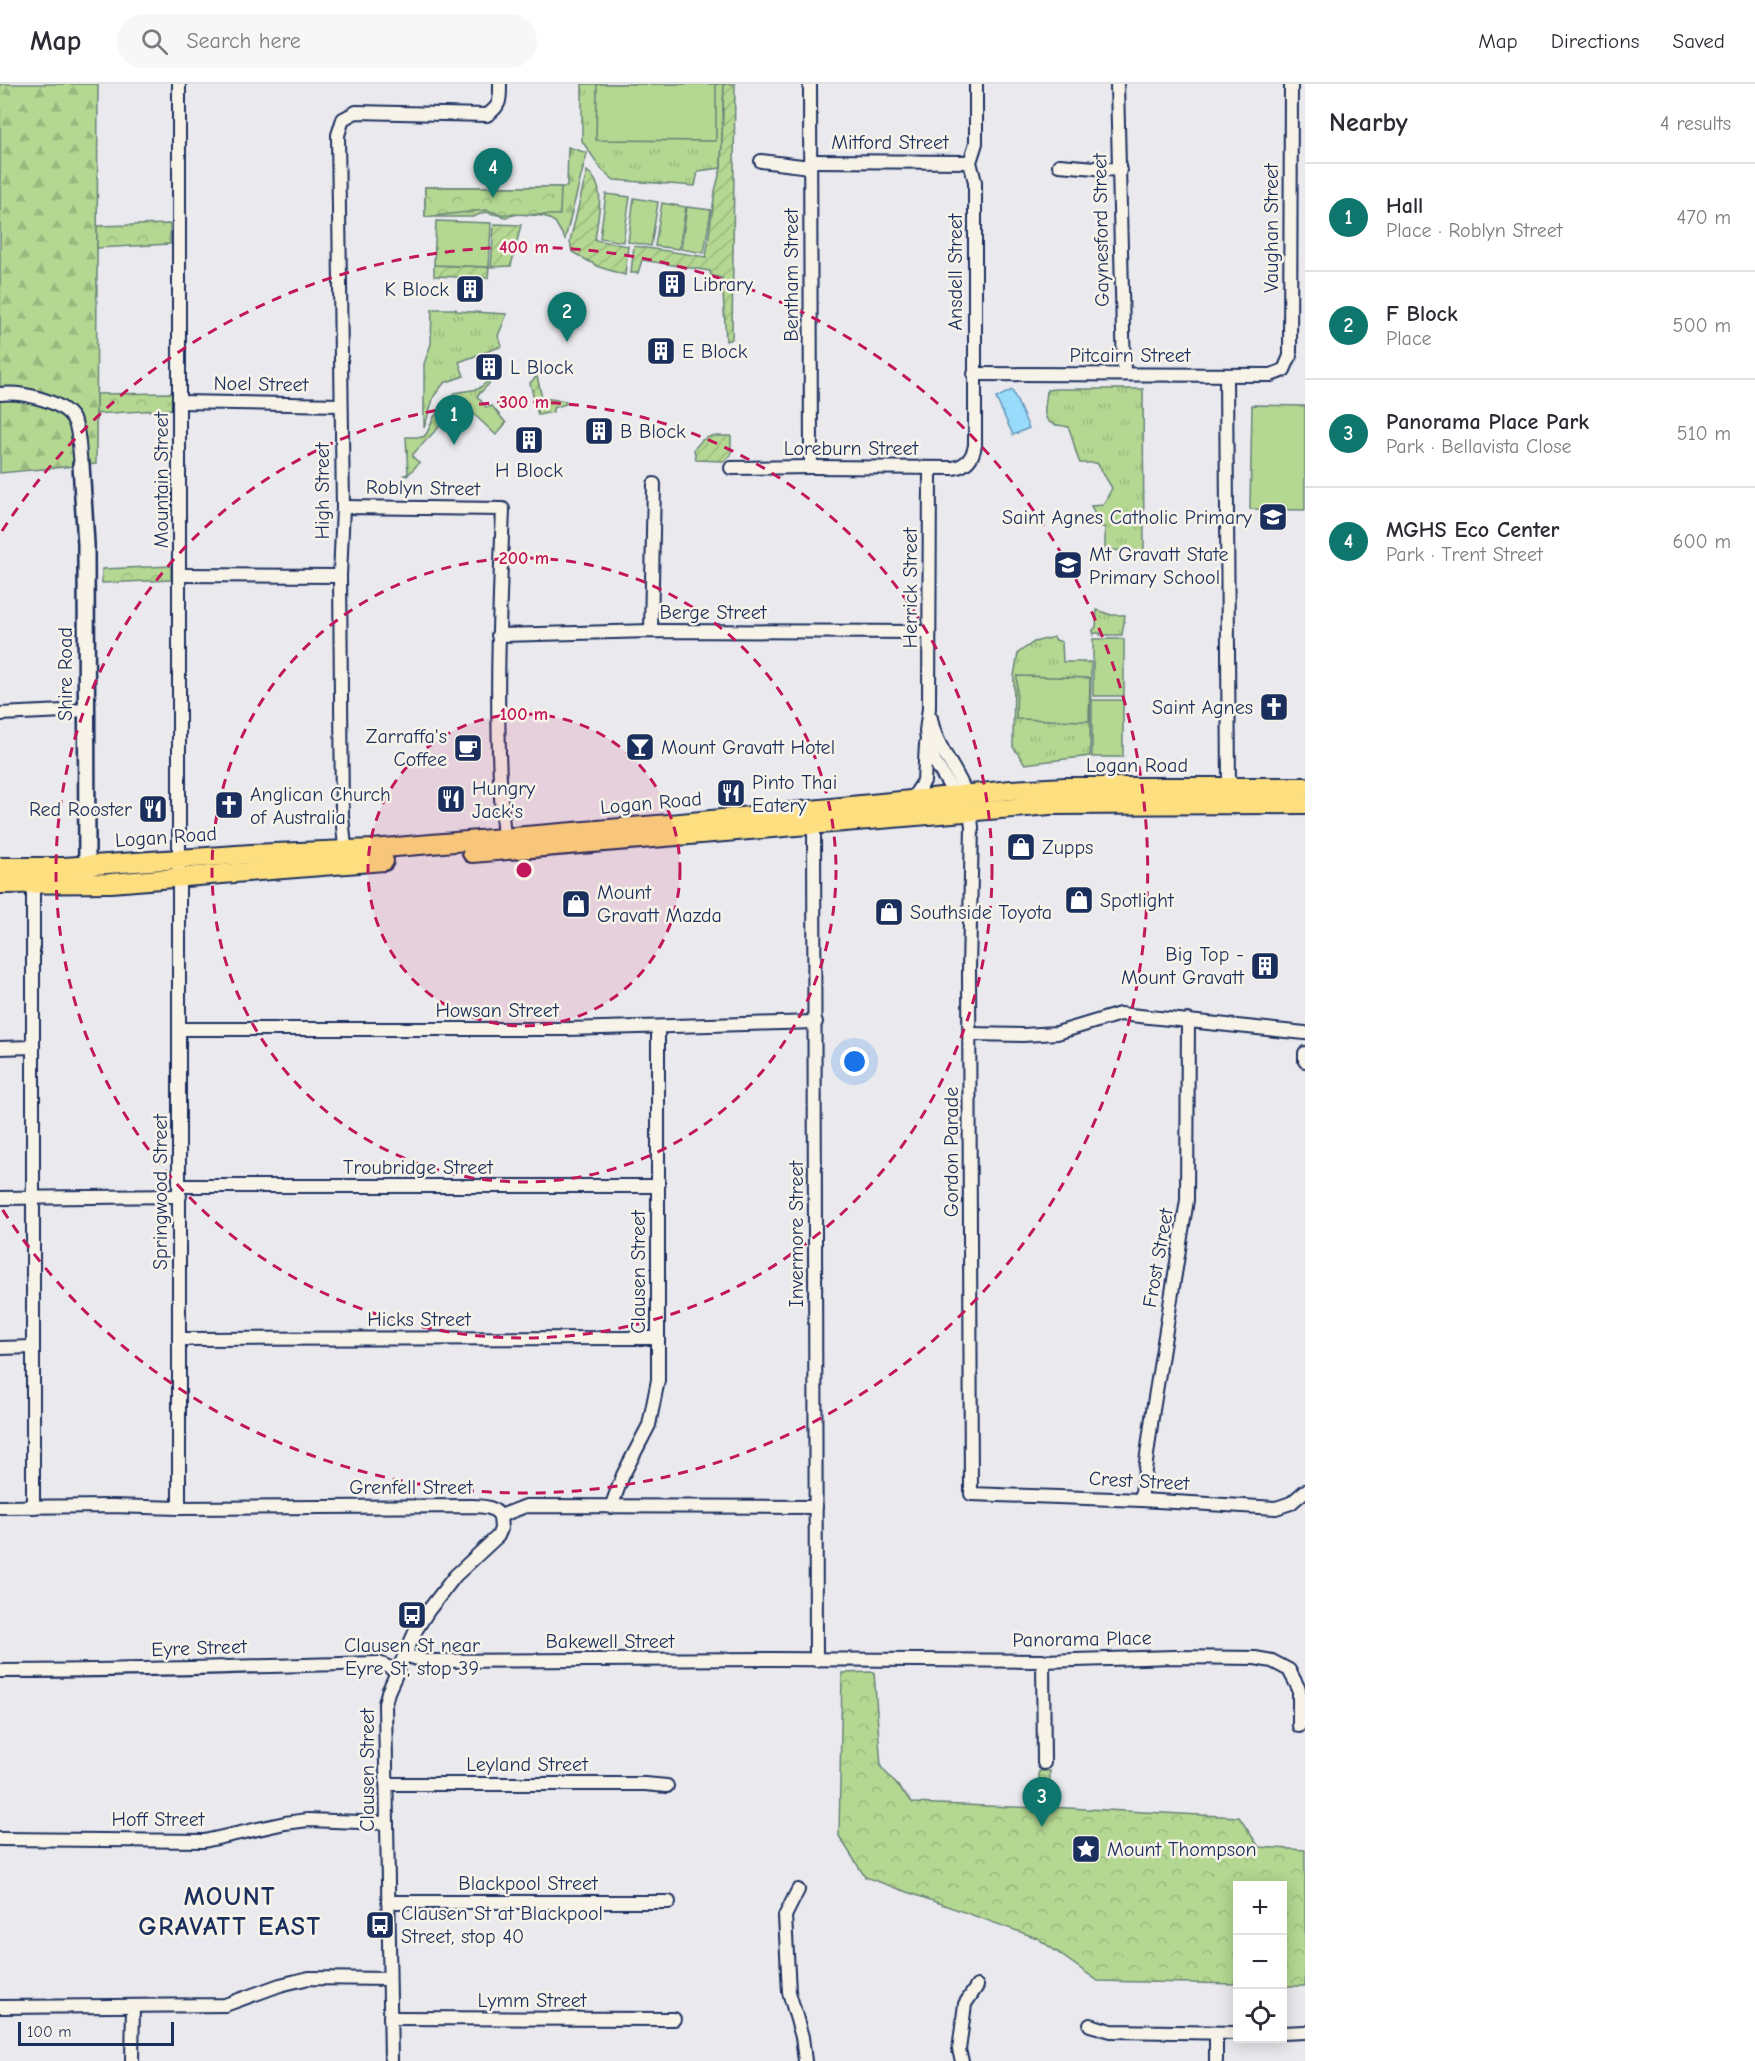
<!DOCTYPE html>
<meta charset="utf-8">
<style>
body{margin:0;font-family:"Comic Neue",sans-serif;background:#f7f7f7;color:#2b2b33}
.controls{position:absolute;right:18px;bottom:18px;display:grid;overflow:hidden;border-radius:0px;box-shadow:0 3px 15px #0003}
.controls button{width:54px;height:54px;display:grid;place-items:center;padding:0;border:0;border-bottom:2px solid #e1e1e2;background:#fff;color:#2b2b33;font:30px sans-serif}
.scale{position:absolute;left:18px;bottom:15px;width:156px;box-sizing:border-box;padding-left:6px;border:3px solid #1b2f5e;border-top:0;font-size:16px;line-height:21px;white-space:nowrap;color:#1b2f5e;-webkit-text-stroke:4px #f7f3e8;paint-order:stroke}
.you{position:absolute;left:855px;top:978px;width:21px;height:21px;margin:-15px;border:4px solid #fff;border-radius:50%;background:#1a73e8;box-shadow:0 0 0 9px #1a73e833}
.badge{display:grid;place-items:center;width:39px;height:39px;border-radius:50%;background:#0f766e;color:#fff;font-size:20px;font-weight:700}
.pin{position:absolute;translate:-50% -50px;filter:drop-shadow(0 2px 3px #0008)}
.pin::after{content:'';position:absolute;top:32px;width:21px;height:18px;background:inherit;clip-path:polygon(0 0,100% 0,50% 100%)}
.list{margin:0;padding:0;list-style:none}
h2{display:flex;justify-content:space-between;align-items:center;height:78px;margin:0;padding:0 24px;font-size:26px}
h2 small{font-size:20px;font-weight:400;color:#7c7c81}
.list li{display:grid;grid-template-columns:39px 1fr auto;gap:18px;align-items:center;box-sizing:border-box;height:108px;padding:0 24px;border-top:2px solid #e1e1e2}
.list b{display:block;font-size:22px;white-space:nowrap}
.list p{margin:0;font-size:20px;white-space:nowrap;color:#7c7c81}
.list em{font-size:20px;font-style:normal;color:#7c7c81}
.icon{flex:none;width:33px;height:33px;fill:none;stroke:currentColor;stroke-width:2;stroke-linecap:round;stroke-linejoin:round}
.map{position:relative;flex:none;width:1305px;height:1977px;overflow:hidden}
header{display:flex;align-items:center;gap:36px;box-sizing:border-box;height:84px;padding:0 30px;background:#fff;border-bottom:2px solid #e1e1e2}
header strong{font-size:28px}
nav{display:flex;gap:33px;margin-inline-start:auto;font-size:21px}
.search{width:420px;height:54px;background:#f7f7f7;display:flex;align-items:center;gap:15px;box-sizing:border-box;padding:0 21px;border-radius:33px;color:#7c7c81;font-size:22px}
main{display:flex}
aside{flex:1;background:#fff}
.map>svg:first-child{display:block}
.grass{fill:url(#grass-tufts);stroke:#688378;stroke-width:1.5}
.forest{fill:url(#forest-firs);stroke:#688378;stroke-width:1.5}
.park{fill:url(#park-crowns);stroke:#688378;stroke-width:1.5}
.garden{fill:url(#garden-furrows);stroke:#688378;stroke-width:1.5}
.pitch{fill:#b4d791;stroke:#688378;stroke-width:1.5}
.water{fill:#98dbfa;stroke:#6696bc;stroke-width:1.5}
.lines{fill:none;stroke-linecap:round;stroke-linejoin:round}
.minor-casing{stroke:#1b2f5e;stroke-width:16}
.tertiary-casing{stroke:#1b2f5e;stroke-width:20}
.primary-casing{stroke:#1b2f5e;stroke-width:22}
.minor{stroke:#f7f3e8;stroke-width:12}
.tertiary{stroke:#f7f3e8;stroke-width:15}
.primary{stroke:#fedf80;stroke-width:18}
.ring{fill:none;stroke:#c2185b;stroke-width:3;stroke-dasharray:10 8}
.labels{text-anchor:middle;dominant-baseline:central;stroke-width:5;stroke-linejoin:round;paint-order:stroke}
.street-label{font-size:20px;fill:#1b2f5e;stroke:#f7f3e8}
.poi-label{font-size:20px;fill:#1b2f5e;stroke:#f7f3e8;text-anchor:start}
.district-label{font-size:26px;font-weight:bold;letter-spacing:1.5px;fill:#1b2f5e;stroke:#f7f3e8}
.centre{fill:#c2185b;stroke:#f7f3e8;stroke-width:3}
.ring-label{font-size:18px;text-anchor:middle;font-weight:bold;fill:#c2185b;stroke:#f7f3e8;stroke-width:5;stroke-linejoin:round;paint-order:stroke}
</style>
<header>
<strong>Map</strong>
<div class="search"><svg class="icon" aria-label="search" viewBox="0 0 24 24"><circle cx="10" cy="10" r="6"/><path d="M15 15l6 6"/></svg>Search here</div>
<nav><a>Map</a><a>Directions</a><a>Saved</a></nav>
</header>
<main>
<div class="map">
<svg width="1305" height="1977" viewBox="0 0 1305 1977">
<defs>
<pattern id="grass-tufts" width="24" height="20" patternUnits="userSpaceOnUse" patternTransform="scale(1.5)"><rect width="24" height="20" fill="#b4d791"/><path d="M3 7l-1-3M5 7V3M7 7l1-3M15 17l-1-3M17 17v-4M19 17l1-3" fill="none" stroke="#9ab97f"/></pattern>
<pattern id="forest-firs" width="22" height="20" patternUnits="userSpaceOnUse" patternTransform="scale(1.5)"><rect width="22" height="20" fill="#b4d791"/><path d="M5 1l3.5 6h-7zM16 11l3.5 6h-7z" fill="#9ab97f"/></pattern>
<pattern id="park-crowns" width="20" height="18" patternUnits="userSpaceOnUse" patternTransform="scale(1.5)"><rect width="20" height="18" fill="#b4d791"/><path d="M2 6a3 3 0 1 1 6 0M12 15a3 3 0 1 1 6 0" fill="none" stroke="#9ab97f"/></pattern>
<pattern id="garden-furrows" width="10" height="10" patternUnits="userSpaceOnUse" patternTransform="scale(1.5)"><rect width="10" height="10" fill="#b4d791"/><path d="M-1 1l2-2M0 10L10 0M9 11l2-2" fill="none" stroke="#9ab97f"/></pattern>
</defs>
<rect width="100%" height="100%" fill="#eaeaee"/>
<filter id="ink" filterUnits="userSpaceOnUse"><feTurbulence type="fractalNoise" baseFrequency=".0167" numOctaves="2"/><feDisplacementMap in="SourceGraphic" scale="12" xChannelSelector="R" yChannelSelector="G"/><feConvolveMatrix kernelMatrix="1 2 1 2 8 2 1 2 1" color-interpolation-filters="sRGB"/></filter>
<g filter="url(#ink)">
<g class="grass">
<polygon points="582,0 724,0 721,84 698,87 695,102 614,96 602,86 582,57"/>
<polygon points="432,225 456,225 456,227 507,230 498,252 502,262 459,278 464,292 444,299 434,312 424,344 424,280 431,260"/>
<polygon points="487,298 489,298 489,300 477,312 486,323 492,322 506,339 496,351 462,319 413,370 413,373 419,379 407,392 404,391 408,390 406,353 423,353 427,349 434,333 454,309 478,305"/>
<path d="M1056 305H1143L1144 467 1105 466V444L1100 442 1091 422 1103 421 1112 404 1097 379H1080C1074 367 1074 354 1068 343 1063 341 1058 342 1053 340 1039 335 1047 317 1047 306Z"/>
<polygon points="1097,526 1111,531 1125,531 1122,551 1100,551 1100,549 1095,549 1093,551 1093,546 1096,543"/>
<polygon points="1054,553 1056,556 1062,558 1063,578 1091,578 1090,672 1025,680 1013,663 1014,592 1018,569 1034,558"/>
</g>
<g class="forest">
<polygon points="0,0 98,0 96,380 0,389"/>
<polygon points="568,63 587,69 565,155 555,138 544,132 518,130 506,133 485,128 473,133 425,133 425,103 567,103"/>
</g>
<g class="park">
<polygon points="425,103 561,103 560,131 501,130 486,126 425,133"/>
<polygon points="170,140 170,160 97,164 97,142"/>
<polygon points="173,309 173,325 96,330 96,310"/>
<polygon points="171,482 171,496 102,499 102,485"/>
<polygon points="874,1588 881,1683 913,1719 1038,1724 1039,1687 1050,1687 1049,1723 1239,1733 1259,1763 1305,1766 1305,1902 1283,1902 1282,1802 1238,1802 1237,1900 1098,1897 1037,1854 865,1793 839,1752 842,1589"/>
</g>
<g class="garden">
<polygon points="724,0 735,0 732,255 726,257 722,194 711,192 710,187 642,176 638,189 631,189 634,162 706,173 715,107 721,84"/>
<path d="M587 87C608 102 597 134 595 156L628 162 625 191 599 183 572 168 570 157Z"/>
<polygon points="494,140 521,141 511,182 491,183"/>
<polygon points="434,181 489,183 488,194 434,192"/>
<polygon points="537,292 542,314 566,317 566,320 553,324 553,328 538,331 530,299"/>
<polygon points="711,352 731,352 731,371 724,377 696,376 694,365 702,356"/>
</g>
<g class="pitch">
<polygon points="597,0 716,0 716,57 596,56"/>
<polygon points="606,110 630,113 623,158 600,154"/>
<polygon points="634,114 658,118 651,162 628,158"/>
<polygon points="662,119 686,123 679,165 655,162"/>
<polygon points="687,123 711,126 704,169 681,165"/>
<polygon points="436,137 491,139 489,183 434,181"/>
<polygon points="1252,321 1305,322 1305,426 1250,425"/>
<rect x="1093" y="555" width="31" height="57"/>
<polygon points="1017,592 1090,594 1089,637 1016,635"/>
<rect x="1092" y="616" width="31" height="57"/>
</g>
<polygon class="water" points="1012,306 1029,344 1013,351 996,314"/>
<g class="lines">
<g class="minor-casing">
<g id="minor">
<polyline points="810,0 811,383"/>
<polyline points="1117,0 1124,290"/>
<polyline points="761,77 810,83"/>
<polyline points="810,77 970,78"/>
<polyline points="1059,81 1120,86"/>
<polyline points="974,290 1271,291 1284,286 1290,272 1291,0"/>
<polyline points="1226,291 1229,703"/>
<path d="M0 310C21 308 66 316 75 339 80 351 79 368 81 381"/>
<polyline points="180,318 341,321"/>
<path d="M731 384 811 383 953 384C966 382 973 374 975 361V98L970 78 976 59V0"/>
<polyline points="930,384 929,624 926,647 927,657 935,678 955,711"/>
<path d="M343 423 503 425C499 534 494 644 504 754"/>
<polyline points="181,491 340,492"/>
<polyline points="651,547 654,400"/>
<polyline points="498,551 651,547 929,548"/>
<polyline points="0,630 86,626"/>
<path d="M931 634C935 662 956 683 966 710"/>
<polyline points="912,715 924,697 926,660"/>
<polyline points="970,727 972,743 969,885 971,1410 1141,1416 1276,1424 1291,1419 1305,1407"/>
<polyline points="814,734 816,1576"/>
<path d="M346 773 342 732 340 492 343 423 338 51 343 35 356 28 487 31C501 22 500 15 500 0"/>
<polyline points="33,794 33,1423"/>
<polyline points="179,945 567,945 816,938"/>
<polyline points="970,950 1023,951 1057,949 1120,930 1305,949"/>
<polyline points="0,964 33,963"/>
<polyline points="1305,969 1305,977"/>
<polyline points="180,1102 657,1102"/>
<polyline points="0,1114 180,1112"/>
<polyline points="180,1255 658,1254"/>
<polyline points="0,1264 33,1263"/>
<polyline points="1141,1416 1153,1326 1187,1116 1188,936"/>
<path d="M0 1423 112 1422 179 1424 473 1422C484 1423 493 1422 500 1432"/>
<polyline points="611,1423 623,1391 649,1341 658,1296 658,943"/>
<path d="M179 1424C181 950 182 475 179 0"/>
<polyline points="500,1432 526,1422 816,1423"/>
<polyline points="405,1571 424,1577 773,1575 1043,1577 1174,1573 1255,1574 1272,1577 1289,1586 1299,1605 1299,1642"/>
<polyline points="1043,1577 1044,1679"/>
<path d="M0 1587C127 1587 253 1582 379 1579L398 1587"/>
<polyline points="387,1700 645,1700 667,1702"/>
<polyline points="0,1755 204,1757 285,1739 308,1736 386,1739"/>
<polyline points="798,1806 785,1832 789,1908 802,1953 805,1977"/>
<polyline points="388,1818 669,1818"/>
<polyline points="0,1923 225,1921 280,1901 309,1894 389,1895"/>
<polyline points="390,1934 674,1935"/>
<polyline points="1090,1941 1111,1947 1238,1949"/>
<polyline points="1282,1949 1305,1948"/>
<polyline points="132,1977 133,1923"/>
<polyline points="391,1977 385,1620 388,1608 416,1546 428,1527 455,1492 498,1452 501,1445 500,1432"/>
<polyline points="962,1977 959,1966 965,1920 977,1902"/>
<polyline points="1216,1977 1216,1949"/>
</g>
</g>
<g class="tertiary-casing">
<polyline id="tertiary" points="81,381 86,460 87,792"/>
</g>
<g class="primary-casing">
<g id="primary">
<polyline points="472,769 1050,721 1305,720"/>
<polyline points="0,783 64,783 251,770 372,765 681,739 1011,706 1066,703 1305,703"/>
<polyline points="0,800 111,799 384,777"/>
</g>
</g>
<use href="#minor" class="minor"/>
<use href="#tertiary" class="tertiary"/>
<use href="#primary" class="primary"/>
</g>
</g>
<circle cx="524" cy="786" r="156" fill="#c2185b" fill-opacity=".12"/>
<g class="ring">
<circle cx="524" cy="786" r="156"/>
<circle cx="524" cy="786" r="312"/>
<circle cx="524" cy="786" r="468"/>
<path d="M2 447A623 623 0 1 1 2 1125"/>
</g>
<defs>
<g id="building-square" transform="scale(1.5)"><rect x="-9" y="-9" width="18" height="18" rx="4" fill="#1b2f5e" stroke="#f7f3e8"/><path d="M-4-6H4V6H1V3H-1V6H-4ZM-2.5-4.3h1.7v1.8h-1.7ZM.8-4.3h1.7v1.8H.8ZM-2.5-1h1.7V.8h-1.7ZM.8-1h1.7V.8H.8Z" fill="#fff"/></g>
<g id="school-square" transform="scale(1.5)"><rect x="-9" y="-9" width="18" height="18" rx="4" fill="#1b2f5e" stroke="#f7f3e8"/><path d="M0-5L7-2L0 1L-7-2ZM-4 1L0 2.5L4 1V4Q0 6-4 4Z" fill="#fff"/></g>
<g id="church-square" transform="scale(1.5)"><rect x="-9" y="-9" width="18" height="18" rx="4" fill="#1b2f5e" stroke="#f7f3e8"/><path d="M-1.2-6h2.4v3.5h3.3v2.4h-3.3V6h-2.4V-.1h-3.3v-2.4h3.3Z" fill="#fff"/></g>
<g id="bar-square" transform="scale(1.5)"><rect x="-9" y="-9" width="18" height="18" rx="4" fill="#1b2f5e" stroke="#f7f3e8"/><path d="M-6-5H6L.8 .8V4.5H3.5V6h-7V4.5H-.8V.8Z" fill="#fff"/></g>
<g id="cafe-square" transform="scale(1.5)"><rect x="-9" y="-9" width="18" height="18" rx="4" fill="#1b2f5e" stroke="#f7f3e8"/><path d="M-5.5-4.5H6V0H3Q3 3.5 0 3.5H-2.5Q-5.5 3.5-5.5 0ZM3-3.2v2h1.7v-2ZM-6 4.5H4V6H-6Z" fill="#fff"/></g>
<g id="restaurant-square" transform="scale(1.5)"><rect x="-9" y="-9" width="18" height="18" rx="4" fill="#1b2f5e" stroke="#f7f3e8"/><path d="M-5-6h1v4h1v-4h1v4h1v-4h1v5L-1.5 .5V6h-2V.5L-5-1ZM5-6V6H3V1.5H1.5Q1.5-4 5-6Z" fill="#fff"/></g>
<g id="shop-square" transform="scale(1.5)"><rect x="-9" y="-9" width="18" height="18" rx="4" fill="#1b2f5e" stroke="#f7f3e8"/><path d="M-5-2.5h2.3a2.7 3.5 0 0 1 5.4 0H5L5.5 6h-11ZM-1.5-2.5h3a1.5 2.3 0 0 0-3 0Z" fill="#fff"/></g>
<g id="bus-square" transform="scale(1.5)"><rect x="-9" y="-9" width="18" height="18" rx="4" fill="#1b2f5e" stroke="#f7f3e8"/><path d="M-5-6H5V4H4V6H2V4H-2V6H-4V4H-5ZM-3.5-4V0h7V-4ZM-3.5 1.2v1.5H-2V1.2ZM2 1.2v1.5H3.5V1.2Z" fill="#fff"/></g>
<g id="sight-square" transform="scale(1.5)"><rect x="-9" y="-9" width="18" height="18" rx="4" fill="#1b2f5e" stroke="#f7f3e8"/><path d="M0-6L1.8-2.2L6-1.7L2.9 1.2L3.7 5.4L0 3.3L-3.7 5.4L-2.9 1.2L-6-1.7L-1.8-2.2Z" fill="#fff"/></g>
</defs>
<g fill-rule="evenodd">
<use href="#building-square" x="672" y="200"/>
<use href="#building-square" x="470" y="205"/>
<use href="#building-square" x="661" y="267"/>
<use href="#building-square" x="489" y="283"/>
<use href="#building-square" x="599" y="347"/>
<use href="#building-square" x="529" y="356"/>
<use href="#school-square" x="1273" y="433"/>
<use href="#school-square" x="1068" y="481"/>
<use href="#church-square" x="1274" y="623"/>
<use href="#bar-square" x="640" y="663"/>
<use href="#cafe-square" x="468" y="664"/>
<use href="#restaurant-square" x="731" y="709"/>
<use href="#restaurant-square" x="451" y="715"/>
<use href="#church-square" x="229" y="721"/>
<use href="#restaurant-square" x="153" y="725"/>
<use href="#shop-square" x="1021" y="763"/>
<use href="#shop-square" x="1079" y="816"/>
<use href="#shop-square" x="576" y="820"/>
<use href="#shop-square" x="889" y="828"/>
<use href="#building-square" x="1265" y="882"/>
<use href="#bus-square" x="412" y="1531"/>
<use href="#sight-square" x="1086" y="1765"/>
<use href="#bus-square" x="380" y="1841"/>
</g>
<g class="labels">
<g class="street-label">
<text x="890" y="58">Mitford Street</text>
<text transform="translate(1271 144) rotate(-90)">Vaughan Street</text>
<text transform="translate(1101 146) rotate(-91)">Gaynesford Street</text>
<text transform="translate(955 188) rotate(-90)">Ansdell Street</text>
<text transform="translate(791 191) rotate(-90)">Bentham Street</text>
<text x="1130" y="271">Pitcairn Street</text>
<text transform="translate(261 300) rotate(1)">Noel Street</text>
<text x="851" y="364">Loreburn Street</text>
<text transform="translate(161 396) rotate(-90)">Mountain Street</text>
<text transform="translate(423 404) rotate(1)">Roblyn Street</text>
<text transform="translate(322 407) rotate(-90)">High Street</text>
<text transform="translate(910 504) rotate(-90)">Herrick Street</text>
<text x="713" y="528">Berge Street</text>
<text transform="translate(65 590) rotate(-90)">Shire Road</text>
<text x="1137" y="681">Logan Road</text>
<text transform="translate(651 719) rotate(-5)">Logan Road</text>
<text transform="translate(166 753) rotate(-4)">Logan Road</text>
<text x="497" y="926">Howsan Street</text>
<text transform="translate(951 1068) rotate(-90)">Gordon Parade</text>
<text x="418" y="1083">Troubridge Street</text>
<text transform="translate(160 1108) rotate(-90)">Springwood Street</text>
<text transform="translate(796 1150) rotate(-90)">Invermore Street</text>
<text transform="translate(1158 1174) rotate(-80)">Frost Street</text>
<text transform="translate(638 1188) rotate(-90)">Clausen Street</text>
<text x="419" y="1235">Hicks Street</text>
<text transform="translate(1139 1397) rotate(3)">Crest Street</text>
<text x="411" y="1403">Grenfell Street</text>
<text transform="translate(1082 1555) rotate(-1)">Panorama Place</text>
<text x="610" y="1557">Bakewell Street</text>
<text transform="translate(199 1564) rotate(-2)">Eyre Street</text>
<text x="527" y="1680">Leyland Street</text>
<text transform="translate(367 1686) rotate(-90)">Clausen Street</text>
<text x="158" y="1735">Hoff Street</text>
<text x="528" y="1799">Blackpool Street</text>
<text x="532" y="1916">Lymm Street</text>
</g>
<g class="poi-label">
<text x="693" y="200">Library</text>
<text x="449" y="205" text-anchor="end">K Block</text>
<text x="682" y="267">E Block</text>
<text x="510" y="283">L Block</text>
<text x="620" y="347">B Block</text>
<text x="529" y="386" text-anchor="middle">H Block</text>
<text x="1252" y="433" text-anchor="end">Saint Agnes Catholic Primary</text>
<text x="1089" y="470">Mt Gravatt State<tspan x="1089" dy="23">Primary School</tspan></text>
<text x="1253" y="623" text-anchor="end">Saint Agnes</text>
<text x="447" y="652" text-anchor="end">Zarraffa's<tspan x="447" dy="23">Coffee</tspan></text>
<text x="661" y="663">Mount Gravatt Hotel</text>
<text x="752" y="698">Pinto Thai<tspan x="752" dy="23">Eatery</tspan></text>
<text x="472" y="704">Hungry<tspan x="472" dy="23">Jack's</tspan></text>
<text x="250" y="710">Anglican Church<tspan x="250" dy="23">of Australia</tspan></text>
<text x="132" y="725" text-anchor="end">Red Rooster</text>
<text x="1042" y="763">Zupps</text>
<text x="597" y="808">Mount<tspan x="597" dy="23">Gravatt Mazda</tspan></text>
<text x="1100" y="816">Spotlight</text>
<text x="910" y="828">Southside Toyota</text>
<text x="1244" y="870" text-anchor="end">Big Top -<tspan x="1244" dy="23">Mount Gravatt</tspan></text>
<text x="412" y="1561" text-anchor="middle">Clausen St near<tspan x="412" dy="23">Eyre St, stop 39</tspan></text>
<text x="1107" y="1765">Mount Thompson</text>
<text x="401" y="1829">Clausen St at Blackpool<tspan x="401" dy="23">Street, stop 40</tspan></text>
</g>
<g class="district-label">
<text x="230" y="1813">MOUNT<tspan x="230" dy="30">GRAVATT EAST</tspan></text>
</g>
</g>
<circle cx="524" cy="786" r="9" class="centre"/>
<g class="ring-label">
<text x="524" y="169">400 m</text>
<text x="524" y="324">300 m</text>
<text x="524" y="480">200 m</text>
<text x="524" y="636">100 m</text>
</g>
</svg>
<div class="controls">
<button>+</button>
<button>−</button>
<button><svg class="icon" aria-label="locate" viewBox="0 0 24 24"><circle cx="12" cy="12" r="6"/><path d="M12 2v4M12 18v4M2 12h4M18 12h4"/></svg></button>
</div>
<div class="scale">100 m</div>
<div class="you"></div>
<div class="pin badge" style="left:454px;top:361px">1</div>
<div class="pin badge" style="left:567px;top:258px">2</div>
<div class="pin badge" style="left:1042px;top:1743px">3</div>
<div class="pin badge" style="left:493px;top:114px">4</div>
</div>
<aside>
<h2>Nearby<small>4 results</small></h2>
<ul class="list">
<li><span class="badge">1</span><div><b>Hall</b><p>Place · Roblyn Street</p></div><em>470 m</em></li>
<li><span class="badge">2</span><div><b>F Block</b><p>Place</p></div><em>500 m</em></li>
<li><span class="badge">3</span><div><b>Panorama Place Park</b><p>Park · Bellavista Close</p></div><em>510 m</em></li>
<li><span class="badge">4</span><div><b>MGHS Eco Center</b><p>Park · Trent Street</p></div><em>600 m</em></li>
</ul>
</aside>
</main>
